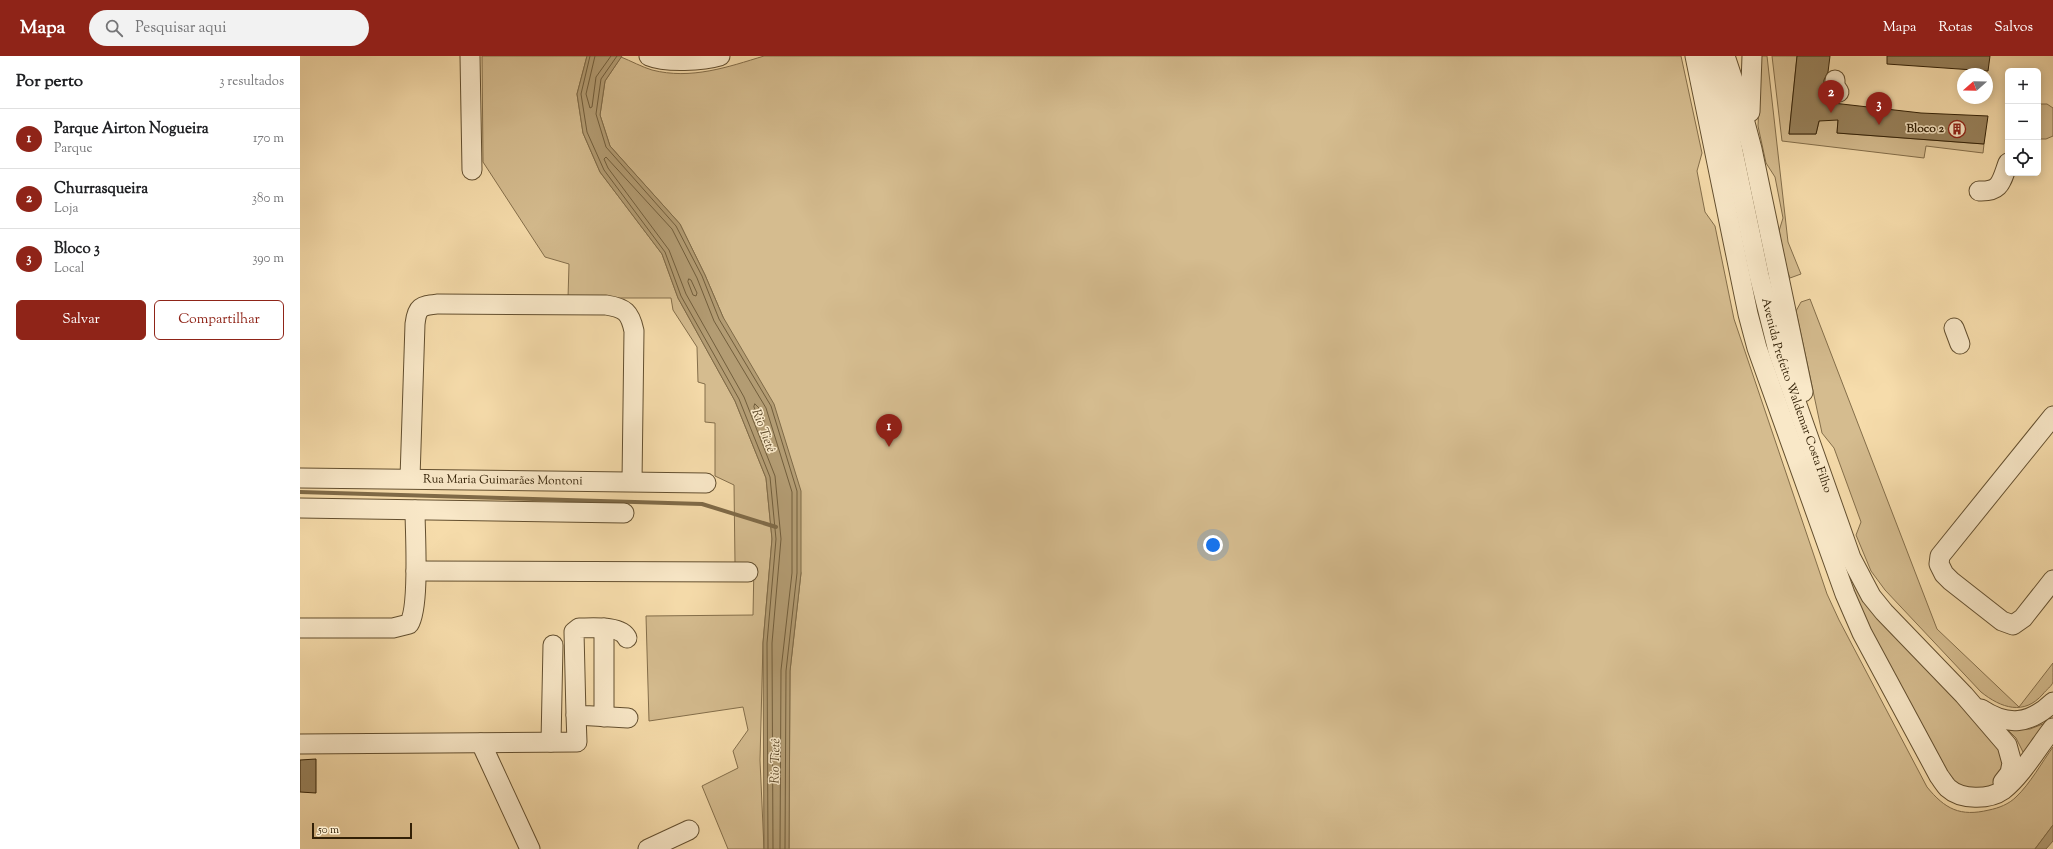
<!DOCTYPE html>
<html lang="pt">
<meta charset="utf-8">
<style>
body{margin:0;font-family:"Sorts Mill Goudy",serif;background:#f2f2f2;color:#202124}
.controls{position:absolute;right:12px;top:12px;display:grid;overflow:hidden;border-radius:6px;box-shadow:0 2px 10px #0003}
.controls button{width:36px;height:36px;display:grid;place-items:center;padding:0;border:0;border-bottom:1px solid #e0e0e0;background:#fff;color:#202124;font:20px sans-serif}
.compass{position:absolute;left:1657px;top:12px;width:36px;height:36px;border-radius:50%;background:#fff;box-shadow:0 2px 10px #0003;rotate:250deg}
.scale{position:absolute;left:12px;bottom:10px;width:100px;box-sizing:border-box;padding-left:4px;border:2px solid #322006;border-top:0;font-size:11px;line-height:14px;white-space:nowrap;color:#322006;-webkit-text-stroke:3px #f9e8c8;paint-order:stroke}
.you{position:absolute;left:913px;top:489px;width:14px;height:14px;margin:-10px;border:3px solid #fff;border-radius:50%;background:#1a73e8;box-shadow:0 0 0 6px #1a73e833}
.badge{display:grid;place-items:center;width:26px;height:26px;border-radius:50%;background:#8f2418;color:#fff;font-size:13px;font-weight:700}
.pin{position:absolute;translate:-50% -33px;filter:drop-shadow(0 1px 2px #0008)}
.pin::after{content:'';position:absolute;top:21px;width:14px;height:12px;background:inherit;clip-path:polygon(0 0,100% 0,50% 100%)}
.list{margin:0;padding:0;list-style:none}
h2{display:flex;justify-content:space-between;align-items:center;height:52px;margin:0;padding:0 16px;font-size:17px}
h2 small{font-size:13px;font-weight:400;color:#757577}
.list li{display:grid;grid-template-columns:26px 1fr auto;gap:12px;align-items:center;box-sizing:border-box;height:60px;padding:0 16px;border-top:1px solid #e0e0e0}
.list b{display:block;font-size:15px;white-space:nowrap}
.list p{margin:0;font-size:13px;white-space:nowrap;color:#757577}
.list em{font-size:13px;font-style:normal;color:#757577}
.actions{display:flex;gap:8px;padding:12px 16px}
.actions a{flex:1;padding:9px 0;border:1px solid #8f2418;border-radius:6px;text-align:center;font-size:14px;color:#8f2418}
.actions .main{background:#8f2418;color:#fff}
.icon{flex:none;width:22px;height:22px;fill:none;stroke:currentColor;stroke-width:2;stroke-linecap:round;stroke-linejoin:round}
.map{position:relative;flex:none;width:1753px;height:793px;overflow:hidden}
header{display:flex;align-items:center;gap:24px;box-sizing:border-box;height:56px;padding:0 20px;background:#8f2418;color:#fff}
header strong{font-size:19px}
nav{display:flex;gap:22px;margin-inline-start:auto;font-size:14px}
.search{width:280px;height:36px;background:#f2f2f2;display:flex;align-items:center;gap:10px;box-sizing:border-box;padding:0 14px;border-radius:22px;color:#757577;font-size:15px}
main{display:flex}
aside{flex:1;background:#fff}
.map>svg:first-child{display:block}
.green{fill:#d5bc8f;stroke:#846e4a}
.water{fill:#b39c73;stroke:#7f6a47}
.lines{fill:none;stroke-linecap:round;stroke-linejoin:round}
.shore{stroke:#725e3c;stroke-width:1}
.stream{stroke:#7f6a47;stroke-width:4}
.building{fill:#98825c;stroke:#322006}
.minor-casing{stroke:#634f2f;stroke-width:21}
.minor{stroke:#f9e8c8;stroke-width:19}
.labels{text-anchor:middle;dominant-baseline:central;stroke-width:3;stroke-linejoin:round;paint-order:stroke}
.poi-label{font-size:12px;font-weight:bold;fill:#322006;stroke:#f9e8c8;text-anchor:end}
.street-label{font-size:12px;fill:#322006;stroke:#f9e8c8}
.water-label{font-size:13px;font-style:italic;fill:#5f4b2c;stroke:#f9e8c8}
</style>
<header>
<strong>Mapa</strong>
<div class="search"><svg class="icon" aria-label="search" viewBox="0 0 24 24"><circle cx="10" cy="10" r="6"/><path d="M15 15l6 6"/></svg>Pesquisar aqui</div>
<nav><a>Mapa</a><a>Rotas</a><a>Salvos</a></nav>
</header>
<main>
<aside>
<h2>Por perto<small>3 resultados</small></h2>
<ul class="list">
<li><span class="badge">1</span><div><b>Parque Airton Nogueira</b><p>Parque</p></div><em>170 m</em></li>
<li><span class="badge">2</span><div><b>Churrasqueira</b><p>Loja</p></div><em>380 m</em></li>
<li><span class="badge">3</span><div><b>Bloco 3</b><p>Local</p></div><em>390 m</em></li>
</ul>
<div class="actions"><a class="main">Salvar</a><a>Compartilhar</a></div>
</aside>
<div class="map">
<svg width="1753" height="793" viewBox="0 0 1753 793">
<rect width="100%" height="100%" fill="#f6dcab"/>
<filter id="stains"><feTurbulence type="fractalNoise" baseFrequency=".005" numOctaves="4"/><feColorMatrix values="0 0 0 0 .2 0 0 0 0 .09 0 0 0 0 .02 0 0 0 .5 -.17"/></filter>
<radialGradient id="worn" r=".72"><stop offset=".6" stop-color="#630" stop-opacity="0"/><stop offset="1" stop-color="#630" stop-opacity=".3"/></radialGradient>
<g class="green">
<polygon points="182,0 287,0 277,38 283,77 300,116 362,198 378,242 435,345 466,422 472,483 463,587 460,704 464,793 428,793 402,730 438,712 433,695 448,674 443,651 349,665 346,560 453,559 454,508 435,507 434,429 415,420 415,367 405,366 405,328 398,326 397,291 373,254 371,242 268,242 269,208 245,201 183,106"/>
<path d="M464 0H1381L1402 97 1397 115 1405 156 1415 170 1434 263 1527 538 1539 564 1627 731C1645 753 1660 761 1689 754 1699 752 1709 748 1716 741 1730 728 1742 706 1753 691V769L1735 793H489L490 615 501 517 423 261 405 219 380 168 310 90 300 59 305 25 321 1C331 5 342 11 352 14 391 24 428 11 464 0Z"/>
<path d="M1407 0 1537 486 1706 693 1702 723C1682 739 1664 739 1646 718L1556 551 1454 260Z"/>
<polygon points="1461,0 1467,0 1488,186 1501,218 1490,222 1487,214 1479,175 1483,162 1475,121 1466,107 1458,70"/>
<polygon points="1472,0 1497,0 1489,78 1516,78 1524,46 1539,48 1537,77 1684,88 1683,97 1626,90 1624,102 1482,85"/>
<polygon points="1738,48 1747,48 1753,52 1753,80 1746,83 1738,83"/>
<path d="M1510 243 1637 573 1719 651 1753 607C1753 612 1753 621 1753 626 1752 630 1746 634 1743 638 1724 660 1701 652 1681 636L1585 534 1571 515 1556 479 1561 466 1534 392 1522 377 1496 255 1501 246Z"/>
<polygon points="1748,666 1724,698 1716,682 1708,674 1730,673"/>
</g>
<g class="water">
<polygon points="287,0 322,0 305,25 300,59 310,90 380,168 405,219 423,261 474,348 501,435 501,517 490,615 489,793 464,793 463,587 472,483 466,422 435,345 378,242 362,198 300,116 283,77 277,38"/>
<polygon points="1753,769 1753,785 1746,793 1735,793"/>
</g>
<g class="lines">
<g class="shore">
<polyline points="290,0 281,38 287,76 304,114 365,196 381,240 439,343 470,421 476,483 467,587 468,793"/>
<polyline points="295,0 286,38 290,52 292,51 296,21 311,0"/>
<polyline points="317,0 301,23 296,58 306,91 376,170 402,220 419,263 471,350 497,435 497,517 486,615 485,793"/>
<polygon points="389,223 391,224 397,237 396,240 393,239 388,226"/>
<polygon points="455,348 461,354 464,366 463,368 460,367 454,351"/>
<polyline points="473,793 472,587 481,483 475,420 444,341 386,238 369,194 308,112 304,103 306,101 372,173 397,222 414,265 466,352 492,436 492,517 481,614 480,793"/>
</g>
<polyline class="stream" points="0,436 402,448 476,471"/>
</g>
<g class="building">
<polygon points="1497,0 1530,0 1528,16 1524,24 1524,46 1621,57 1688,60 1684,88 1537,77 1538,64 1519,65 1516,78 1489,78"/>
<polygon points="1587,0 1690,0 1688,15 1587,8"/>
<polygon points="16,703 16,737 0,736 0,704"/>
</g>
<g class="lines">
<g class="minor-casing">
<g id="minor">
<polyline points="170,0 172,114"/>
<path d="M349 0C366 7 403 5 420 0"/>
<path d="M1395 0 1448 258 1457 292 1545 538 1562 577 1639 720C1642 724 1645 729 1648 732 1661 744 1689 744 1703 734 1722 719 1738 691 1753 672"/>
<path id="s1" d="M1413 0 1459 219 1478 295 1551 502 1571 540 1584 556 1664 639 1707 689 1712 707 1710 717 1703 726"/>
<polyline points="1425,0 1436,33 1452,93 1503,336"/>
<polyline points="1535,24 1535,30 1539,36"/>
<polyline points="1450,56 1452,0"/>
<path d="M1679 135C1701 136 1701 126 1708 107"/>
<polyline points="1654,272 1660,288"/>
<polyline points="1753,360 1640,500 1639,508 1644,518 1651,525 1702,565 1713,569 1723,562 1753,524"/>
<path id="s2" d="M0 422 406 427"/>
<path d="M110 422 115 268C117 250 121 250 138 248L306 249C325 252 330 256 334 275L332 425"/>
<polyline points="0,452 324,457"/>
<polyline points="116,515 448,516"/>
<path d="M0 572H93L109 568C120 551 115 477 115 454"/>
<path d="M327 582C321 569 291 572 279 572L274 576 276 659 328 662"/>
<path d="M1681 653C1708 671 1730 668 1753 646"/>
<polyline points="304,661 304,572"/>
<polyline points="251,686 253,589"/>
<polyline points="181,687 230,793"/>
<polyline points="0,688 277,686 276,659"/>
<polyline points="348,793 389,774"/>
</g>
</g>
<use href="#minor" class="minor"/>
</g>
<defs>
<g id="building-ring" transform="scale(0.9)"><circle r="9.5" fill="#f9e8c8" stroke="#8f2418" stroke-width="1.5"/><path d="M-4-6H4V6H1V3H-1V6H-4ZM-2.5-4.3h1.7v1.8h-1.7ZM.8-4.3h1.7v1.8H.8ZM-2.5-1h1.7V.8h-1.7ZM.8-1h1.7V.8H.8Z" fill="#8f2418"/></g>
</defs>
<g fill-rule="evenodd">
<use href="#building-ring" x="1657" y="73"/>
</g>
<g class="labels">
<g class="poi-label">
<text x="1644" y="73">Bloco 2</text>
</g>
<g class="street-label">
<text stroke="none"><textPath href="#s1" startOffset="350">Avenida Prefeito Waldemar Costa Filho</textPath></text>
<text stroke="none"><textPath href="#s2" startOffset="203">Rua Maria Guimarães Montoni</textPath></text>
</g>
<g class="water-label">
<text transform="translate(463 375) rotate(69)">Rio Tietê</text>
<text transform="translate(476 705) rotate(-89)">Rio Tietê</text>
</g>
</g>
<rect width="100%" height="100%" filter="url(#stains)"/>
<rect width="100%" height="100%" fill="url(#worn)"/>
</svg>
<div class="controls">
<button>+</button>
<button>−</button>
<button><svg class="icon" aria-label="locate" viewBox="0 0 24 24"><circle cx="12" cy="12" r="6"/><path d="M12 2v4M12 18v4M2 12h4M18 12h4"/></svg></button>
</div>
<svg class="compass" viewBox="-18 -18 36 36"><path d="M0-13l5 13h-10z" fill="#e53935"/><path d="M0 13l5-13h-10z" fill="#757577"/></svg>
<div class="scale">50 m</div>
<div class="you"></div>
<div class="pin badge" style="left:589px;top:391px">1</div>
<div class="pin badge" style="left:1531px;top:57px">2</div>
<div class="pin badge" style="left:1579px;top:69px">3</div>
</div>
</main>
